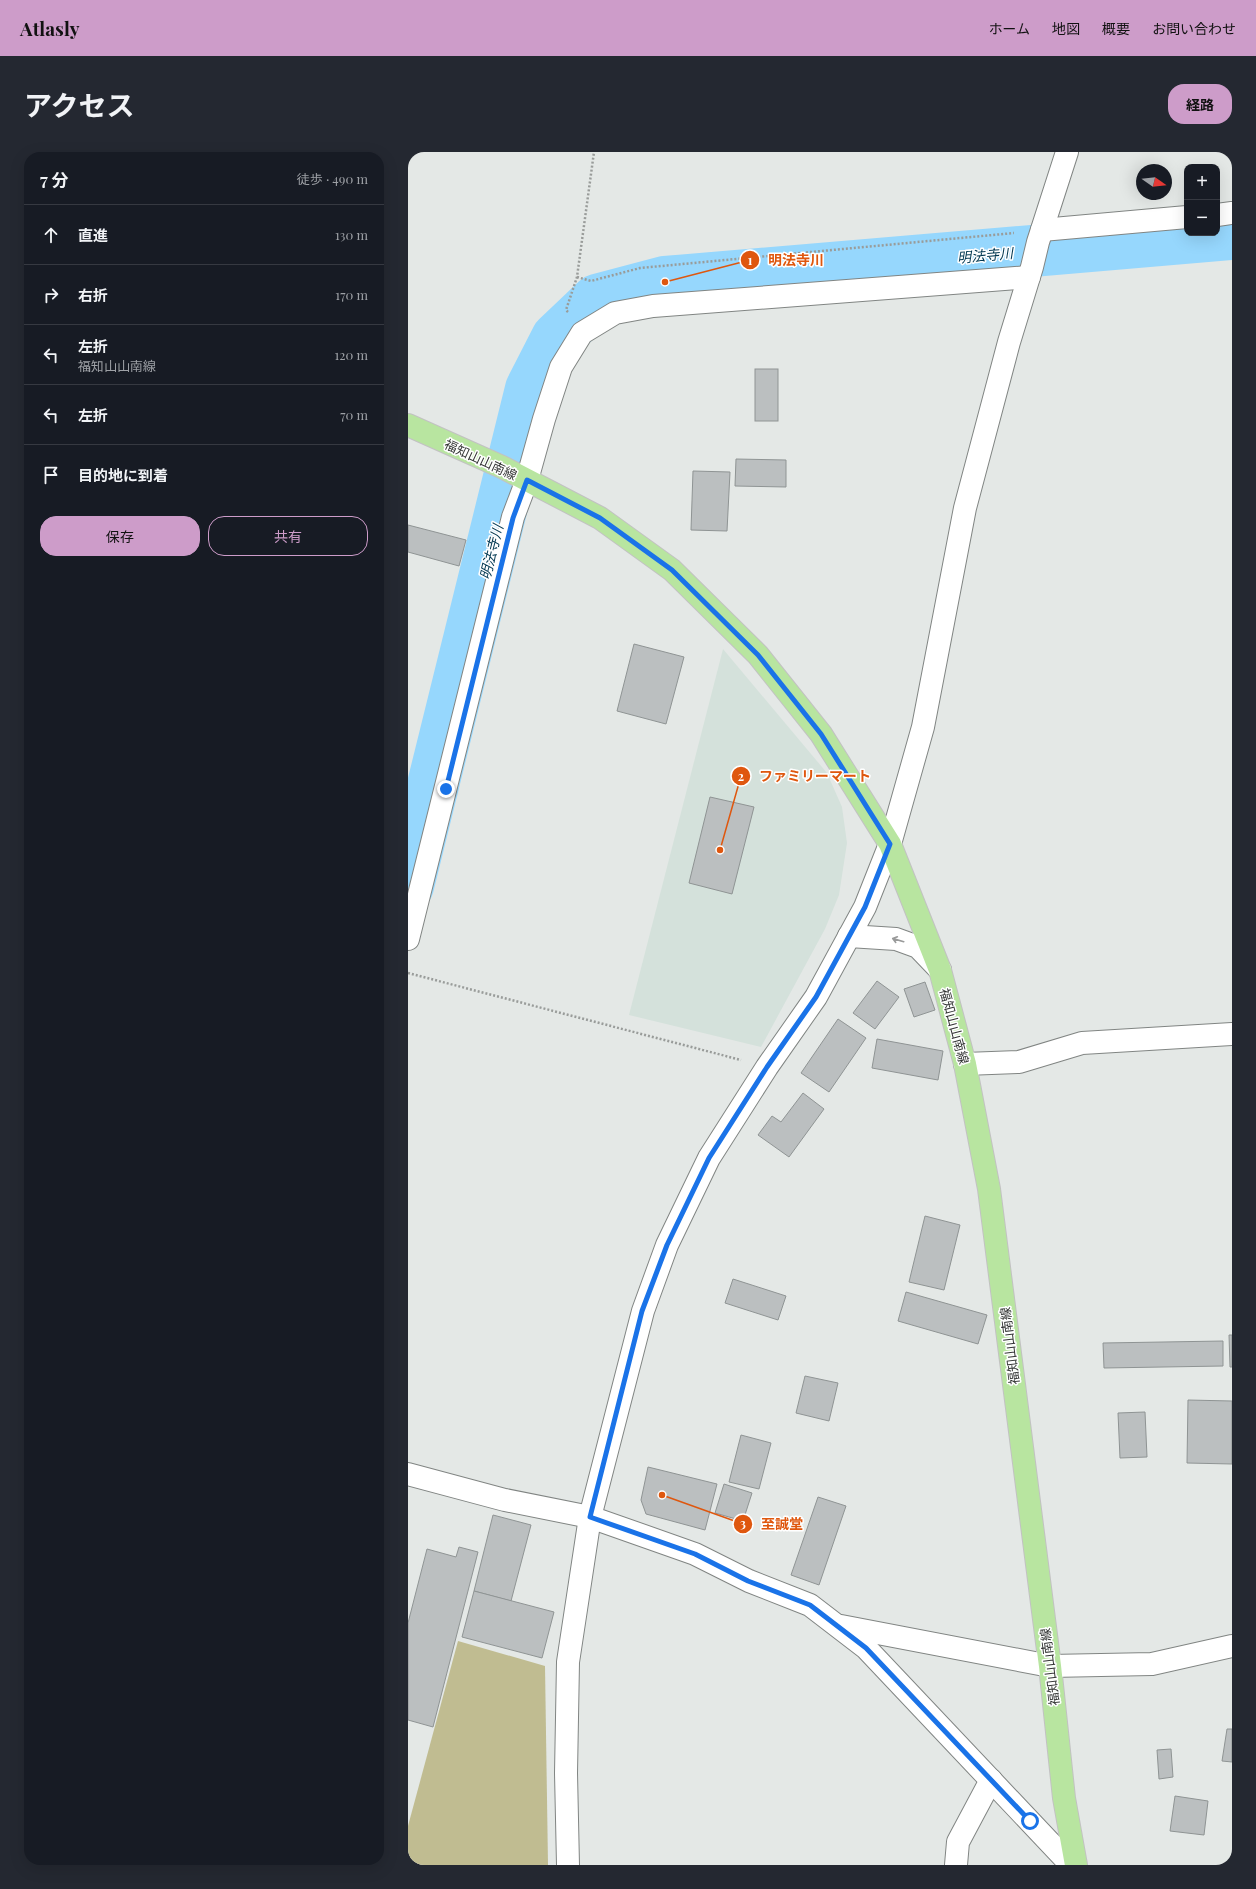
<!DOCTYPE html>
<html lang="ja">
<meta charset="utf-8">
<style>
body{margin:0;font-family:"Playfair Display","Noto Sans JP",serif;background:#242831;color:#f1f3f6}
.controls{position:absolute;right:12px;top:12px;display:grid;overflow:hidden;border-radius:8px;box-shadow:0 4px 16px #0002}
.controls button{width:36px;height:36px;display:grid;place-items:center;padding:0;border:0;border-bottom:1px solid #363941;background:#171b24;color:#f1f3f6;font:20px sans-serif}
.compass{position:absolute;left:728px;top:12px;width:36px;height:36px;border-radius:50%;background:#171b24;box-shadow:0 4px 16px #0002;rotate:104deg}
.stop{position:absolute;width:12px;height:12px;margin:-9px;border:3px solid #1a73e8;border-radius:50%;background:#fff}
.stop.end{background:#1a73e8;border-color:#fff;box-shadow:0 1px 4px #0008}
.list{margin:0;padding:0;list-style:none}
h2{display:flex;justify-content:space-between;align-items:center;height:52px;margin:0;padding:0 16px;font-size:17px}
h2 small{font-size:13px;font-weight:400;color:#9ea1a6}
.list li{display:grid;grid-template-columns:26px 1fr auto;gap:12px;align-items:center;box-sizing:border-box;height:60px;padding:0 16px;border-top:1px solid #363941}
.list b{display:block;font-size:15px;white-space:nowrap}
.list p{margin:0;font-size:13px;white-space:nowrap;color:#9ea1a6}
.list em{font-size:13px;font-style:normal;color:#9ea1a6}
.actions{display:flex;gap:8px;padding:12px 16px}
.actions a{flex:1;padding:9px 0;border:1px solid #cd9cc9;border-radius:16px;text-align:center;font-size:14px;color:#cd9cc9}
.actions .main{background:#cd9cc9;color:#111}
.icon{flex:none;width:22px;height:22px;fill:none;stroke:currentColor;stroke-width:2;stroke-linecap:round;stroke-linejoin:round}
.map{position:relative;flex:none;width:824px;height:1713px;overflow:hidden;border-radius:16px}
header{display:flex;align-items:center;gap:24px;box-sizing:border-box;height:56px;padding:0 20px;background:#cd9cc9;color:#111}
header strong{font-size:19px}
nav{display:flex;gap:22px;margin-inline-start:auto;font-size:14px}
.intro{display:flex;align-items:center;justify-content:space-between;box-sizing:border-box;height:96px;padding:0 24px}
h1{margin:0;font-size:28px}
.button{padding:10px 18px;border-radius:16px;background:#cd9cc9;color:#111;font-size:14px;font-weight:700}
main{display:flex;gap:24px;padding:0 24px}
aside{flex:1;background:#171b24;border-radius:16px;box-shadow:0 4px 16px #0002}
.map>svg:first-child{display:block}
.built{fill:#d4e1db}
.green{fill:#c0bc91}
.lines{fill:none;stroke-linecap:round;stroke-linejoin:round}
.river{stroke:#96d7fd;stroke-width:52}
.building{fill:#bbbfc0;stroke:#8f9494}
.minor-casing{stroke:#818583;stroke-width:24}
.major-casing{stroke:#c2c2c2;stroke-width:24}
.path{stroke:#999c9a;stroke-width:2.5;stroke-dasharray:2 2;stroke-linecap:butt}
.minor{stroke:#fff;stroke-width:22}
.major{stroke:#b8e5a0;stroke-width:22}
.oneway{stroke:#999a9a}
.route{stroke:#1a73e8;stroke-width:5}
.labels{text-anchor:middle;dominant-baseline:central;stroke-width:3;stroke-linejoin:round;paint-order:stroke}
.street-label{font-size:13px;fill:#333534;stroke:#fff}
.water-label{font-size:14px;font-style:italic;fill:#003750;stroke:#fff}
.leader{fill:none;stroke:#df570e;stroke-width:1.5}
.callout-dot{fill:#df570e;stroke:#fff;stroke-width:1.5}
.mark-label{font-size:12px;text-anchor:middle;font-weight:bold;fill:#fff}
.callout-label{font-size:14px;text-anchor:middle;font-weight:bold;fill:#df570e;stroke:#fff;stroke-width:3;stroke-linejoin:round;paint-order:stroke}
</style>
<header>
<strong>Atlasly</strong>
<nav><a>ホーム</a><a>地図</a><a>概要</a><a>お問い合わせ</a></nav>
</header>
<div class="intro"><h1>アクセス</h1><a class="button">経路</a></div>
<main>
<aside>
<h2>7 分<small>徒歩 · 490 m</small></h2>
<ul class="list">
<li><svg class="icon" aria-label="ahead" viewBox="0 0 24 24"><path d="M12 20V5M6 11l6-6 6 6"/></svg><div><b>直進</b></div><em>130 m</em></li>
<li><svg class="icon" aria-label="right" viewBox="0 0 24 24"><path d="M7 20v-9h11M14 6l5 5-5 5"/></svg><div><b>右折</b></div><em>170 m</em></li>
<li><svg class="icon" aria-label="left" viewBox="0 0 24 24"><path d="M17 20v-9H6M10 6l-5 5 5 5"/></svg><div><b>左折</b><p>福知山山南線</p></div><em>120 m</em></li>
<li><svg class="icon" aria-label="left" viewBox="0 0 24 24"><path d="M17 20v-9H6M10 6l-5 5 5 5"/></svg><div><b>左折</b></div><em>70 m</em></li>
<li><svg class="icon" aria-label="arrive" viewBox="0 0 24 24"><path d="M6 21V4h12l-3 4 3 4H6"/></svg><div><b>目的地に到着</b></div></li>
</ul>
<div class="actions"><a class="main">保存</a><a>共有</a></div>
</aside>
<div class="map">
<svg width="824" height="1713" viewBox="0 0 824 1713">
<rect width="100%" height="100%" fill="#e4e8e6"/>
<polygon class="built" points="315,497 419,621 434,655 439,691 431,743 417,777 353,895 221,863"/>
<polygon class="green" points="50,1489 137,1514 140,1713 0,1713 0,1674"/>
<g class="lines">
<polyline class="river" points="0,734 123,237 149,186 189,148 257,130 824,82"/>
</g>
<g class="building">
<rect x="347" y="217" width="23" height="52"/>
<polygon points="328,307 378,308 378,335 327,334"/>
<polygon points="285,319 322,320 319,379 283,378"/>
<polygon points="0,373 58,388 51,414 0,400"/>
<polygon points="226,492 276,505 258,572 209,559"/>
<polygon points="302,645 346,655 324,742 281,731"/>
<polygon points="469,829 491,845 467,877 445,861"/>
<polygon points="517,830 527,858 506,865 496,837"/>
<polygon points="430,867 458,886 421,940 393,921"/>
<polygon points="469,887 535,899 530,928 464,916"/>
<polygon points="395,941 416,957 381,1005 350,983 364,964 373,970"/>
<polygon points="517,1064 552,1073 536,1138 501,1130"/>
<polygon points="325,1127 378,1144 370,1168 317,1151"/>
<polygon points="498,1140 579,1163 570,1192 490,1169"/>
<polygon points="821,1183 824,1183 824,1215 822,1215"/>
<polygon points="815,1189 815,1214 696,1216 695,1191"/>
<polygon points="397,1224 430,1231 421,1269 388,1261"/>
<polygon points="780,1248 824,1249 824,1312 779,1311"/>
<polygon points="737,1260 739,1305 712,1306 710,1261"/>
<polygon points="333,1283 363,1291 351,1337 321,1330"/>
<polygon points="240,1315 309,1332 297,1378 238,1362 233,1348"/>
<polygon points="316,1332 344,1341 335,1369 307,1361"/>
<polygon points="410,1345 438,1354 411,1433 383,1423"/>
<polygon points="85,1363 123,1373 103,1449 66,1439"/>
<polygon points="51,1395 70,1400 25,1575 0,1568 0,1471 19,1397 48,1405"/>
<polygon points="66,1439 146,1460 134,1506 54,1485"/>
<polygon points="819,1577 824,1577 824,1610 814,1609"/>
<polygon points="763,1597 765,1625 751,1627 749,1598"/>
<polygon points="767,1644 800,1649 796,1683 762,1679"/>
</g>
<g class="lines">
<g class="minor-casing">
<g id="minor">
<polyline points="809,63 824,61"/>
<polyline points="634,78 779,65"/>
<polyline points="441,784 488,787 510,795 532,818"/>
<polyline points="0,787 105,365 119,328 136,267 153,215 174,181 207,161 245,154 621,125"/>
<polyline points="557,912 611,910 674,891 824,882"/>
<polyline points="0,1322 97,1348 182,1365 287,1402 341,1429 402,1453 458,1496 663,1713"/>
<polyline points="433,1474 642,1514 744,1512 824,1494"/>
<polyline points="160,1713 158,1621 160,1510 182,1365 235,1159 259,1093 301,1006 359,915 408,845 457,755 482,692 515,575 557,356 601,190 624,115 630,90 659,0"/>
<polyline points="548,1713 550,1690 583,1628"/>
</g>
</g>
<g class="major-casing">
<polyline id="major" points="0,273 94,315 192,366 264,418 350,503 413,582 482,692 532,818 557,912 581,1037 642,1514 656,1646 668,1713"/>
</g>
<g class="path">
<polyline points="169,125 183,129 232,116 606,81"/>
<polyline points="160,160 158,158 169,125 186,0"/>
<polyline points="0,821 333,908"/>
</g>
<use href="#minor" class="minor"/>
<use href="#major" class="major"/>
</g>
<defs><path id="oneway-shaft" d="M-6 0H5M1.5-3L5.5 0L1.5 3" fill="none" stroke-width="1.6" stroke-linecap="round" stroke-linejoin="round"/></defs>
<use class="oneway" href="#oneway-shaft" transform="translate(490 788) rotate(-164)"/>
<g class="lines">
<polyline class="route" points="38,637 105,366 119,328 192,366 264,418 350,503 413,582 482,692 457,755 408,845 359,915 301,1006 259,1093 234,1159 182,1365 287,1402 340,1429 402,1453 458,1496 622,1669"/>
</g>
<g class="labels">
<g class="street-label">
<text transform="translate(73 307) rotate(25)">福知山山南線</text>
<text transform="translate(547 874) rotate(75)">福知山山南線</text>
<text transform="translate(601 1194) rotate(-97)">福知山山南線</text>
<text transform="translate(641 1515) rotate(-97)">福知山山南線</text>
</g>
<g class="water-label">
<text transform="translate(577 103) rotate(-5)">明法寺川</text>
<text transform="translate(83 400) rotate(-76)">明法寺川</text>
</g>
</g>
<path class="leader" d="M257 130L342 108M312 698L333 624M254 1343L335 1372"/>
<g class="callout-dot">
<circle cx="257" cy="130" r="4"/>
<circle cx="312" cy="698" r="4"/>
<circle cx="254" cy="1343" r="4"/>
<circle cx="342" cy="108" r="10"/>
<circle cx="333" cy="624" r="10"/>
<circle cx="335" cy="1372" r="10"/>
</g>
<g class="mark-label">
<text x="342" y="113">1</text>
<text x="333" y="629">2</text>
<text x="335" y="1376">3</text>
</g>
<g class="callout-label">
<text x="388" y="113">明法寺川</text>
<text x="407" y="629">ファミリーマート</text>
<text x="374" y="1377">至誠堂</text>
</g>
</svg>
<div class="controls">
<button>+</button>
<button>−</button>
</div>
<svg class="compass" viewBox="-18 -18 36 36"><path d="M0-13l5 13h-10z" fill="#e53935"/><path d="M0 13l5-13h-10z" fill="#9ea1a6"/></svg>
<div class="stop" style="left:622px;top:1669px"></div>
<div class="stop end" style="left:38px;top:637px"></div>
</div>
</main>
